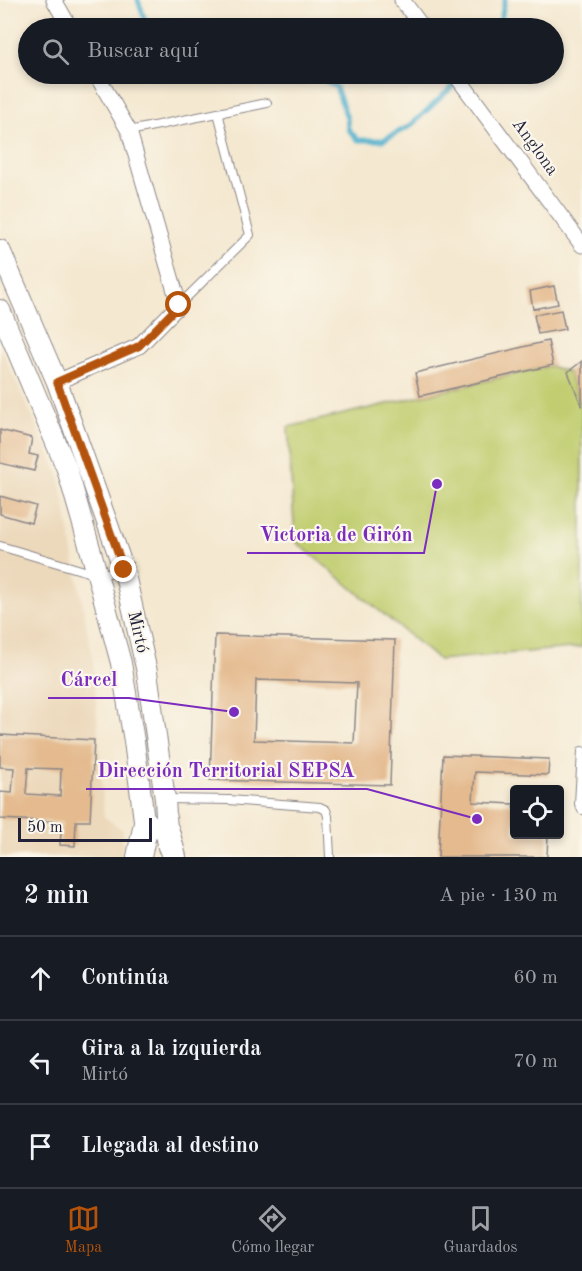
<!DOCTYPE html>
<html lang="es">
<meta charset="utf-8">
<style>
body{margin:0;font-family:"Old Standard TT",serif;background:#20242c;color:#f1f3f6}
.controls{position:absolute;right:18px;bottom:18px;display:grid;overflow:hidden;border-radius:6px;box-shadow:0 3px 9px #0003}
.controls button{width:54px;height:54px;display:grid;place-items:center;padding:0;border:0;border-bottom:2px solid #363941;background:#171b24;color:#f1f3f6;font:30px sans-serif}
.scale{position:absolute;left:18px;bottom:15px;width:134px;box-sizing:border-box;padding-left:6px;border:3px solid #22223b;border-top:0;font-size:16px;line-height:21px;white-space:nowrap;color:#22223b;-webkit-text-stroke:4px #fbf7ec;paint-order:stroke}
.stop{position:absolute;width:18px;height:18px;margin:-14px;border:4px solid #b45309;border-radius:50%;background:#fff}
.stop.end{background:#b45309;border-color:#fff;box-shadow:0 2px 6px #0008}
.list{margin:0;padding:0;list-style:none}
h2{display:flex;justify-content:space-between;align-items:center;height:78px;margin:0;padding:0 24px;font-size:26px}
h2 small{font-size:20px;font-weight:400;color:#9ea1a6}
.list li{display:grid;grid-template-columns:39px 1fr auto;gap:18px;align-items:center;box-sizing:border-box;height:84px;padding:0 24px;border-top:2px solid #363941}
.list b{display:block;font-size:22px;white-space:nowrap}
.list p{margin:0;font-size:20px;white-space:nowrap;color:#9ea1a6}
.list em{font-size:20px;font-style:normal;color:#9ea1a6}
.icon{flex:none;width:33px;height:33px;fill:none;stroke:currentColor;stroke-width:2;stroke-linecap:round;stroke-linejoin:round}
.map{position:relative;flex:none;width:582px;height:857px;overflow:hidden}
.search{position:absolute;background:#171b24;box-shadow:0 3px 9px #0003;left:18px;right:18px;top:18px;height:66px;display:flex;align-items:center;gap:15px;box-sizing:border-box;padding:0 21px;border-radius:33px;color:#9ea1a6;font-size:22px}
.sheet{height:330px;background:#171b24}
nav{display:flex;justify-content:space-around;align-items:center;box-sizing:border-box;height:84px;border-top:2px solid #363941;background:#171b24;font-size:16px;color:#9ea1a6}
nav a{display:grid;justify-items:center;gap:3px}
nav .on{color:#b45309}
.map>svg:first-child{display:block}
.built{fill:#ecd8ba}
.green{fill:#c1cd6f;stroke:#727855;stroke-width:1.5}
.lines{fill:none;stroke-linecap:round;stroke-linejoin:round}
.stream{stroke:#4dafcc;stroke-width:5}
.building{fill:#e4ba8e;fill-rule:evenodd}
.service-casing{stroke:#8b8586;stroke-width:10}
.minor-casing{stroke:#8b8586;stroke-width:17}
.tertiary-casing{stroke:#8b8586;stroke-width:22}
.primary-casing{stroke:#8b8586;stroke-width:26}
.service{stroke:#fff;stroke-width:8}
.minor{stroke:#fff;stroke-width:15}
.tertiary{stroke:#fff;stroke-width:20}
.primary{stroke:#fff;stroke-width:24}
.route{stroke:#b45309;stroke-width:8}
.labels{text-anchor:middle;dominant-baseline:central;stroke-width:4.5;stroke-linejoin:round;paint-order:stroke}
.street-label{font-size:18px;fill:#22223b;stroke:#fbf7ec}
.leader{fill:none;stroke:#7b2cbf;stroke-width:2}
.callout-dot{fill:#7b2cbf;stroke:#fbf7ec;stroke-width:2}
.callout-label{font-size:20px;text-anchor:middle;font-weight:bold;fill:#7b2cbf;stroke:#fbf7ec;stroke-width:4.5;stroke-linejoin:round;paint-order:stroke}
</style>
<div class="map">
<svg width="582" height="857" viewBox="0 0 582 857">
<rect width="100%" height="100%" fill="#fbf7ec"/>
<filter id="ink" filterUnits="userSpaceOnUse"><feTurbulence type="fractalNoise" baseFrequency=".0167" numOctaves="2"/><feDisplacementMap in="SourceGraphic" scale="12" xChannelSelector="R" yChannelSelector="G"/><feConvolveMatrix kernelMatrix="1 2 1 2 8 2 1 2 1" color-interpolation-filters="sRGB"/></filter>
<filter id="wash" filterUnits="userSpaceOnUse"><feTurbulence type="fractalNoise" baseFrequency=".008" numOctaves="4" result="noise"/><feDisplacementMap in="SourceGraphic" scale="24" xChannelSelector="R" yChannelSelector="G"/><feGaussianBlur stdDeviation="1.35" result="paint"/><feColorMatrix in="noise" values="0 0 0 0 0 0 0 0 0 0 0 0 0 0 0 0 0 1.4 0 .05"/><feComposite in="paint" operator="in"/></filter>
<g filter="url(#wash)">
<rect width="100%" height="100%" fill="#f4e8d0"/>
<polygon class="built" points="0,347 59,475 93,661 104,817 123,830 122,857 0,857"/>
<polygon class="green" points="550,366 568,372 582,408 582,647 439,660 295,541 288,427"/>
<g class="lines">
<g class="stream">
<polyline points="138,0 148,28"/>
<polyline points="202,28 219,23 232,28"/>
<polyline points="499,28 505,0"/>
<polyline points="315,74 336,87 347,118 348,129 358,140 383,140 410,126 466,74"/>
</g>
</g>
<g id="blocks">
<g class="building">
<polygon points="554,286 558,304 533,309 530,291"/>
<polygon points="561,310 565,329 538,334 534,315"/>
<polygon points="548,341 553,365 420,396 415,373"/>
<polygon points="582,361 582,407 568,372"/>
<polygon points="0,430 32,438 29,454 38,456 34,471 0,463"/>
<polygon points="0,496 36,506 31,523 0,514"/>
<path d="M215 635 395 640 390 785 210 780ZM256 680 357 683 354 743 254 740Z"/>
<path d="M0 735 94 740 90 821H76L75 846 60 845 62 822 0 819V792L12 793 14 768 0 767ZM28 768 61 769 60 796 26 794Z"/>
<polygon points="443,755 549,759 548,775 475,772 473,802 514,804 514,834 548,834 547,857 438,857"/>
</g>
</g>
</g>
<g filter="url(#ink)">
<use href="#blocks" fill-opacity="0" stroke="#8b8586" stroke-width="1.5"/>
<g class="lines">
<g class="service-casing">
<g id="service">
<polyline points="129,131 267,103"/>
<polyline points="179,305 250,235 218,113"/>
<polyline points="0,546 98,575 123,570"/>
<polyline points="582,751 579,804 582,810"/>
<polyline points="166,799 229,800 320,807 326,810 328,816 330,857"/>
</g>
</g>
<g class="minor-casing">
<g id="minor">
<polyline points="54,0 70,28"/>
<polyline points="402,0 423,28"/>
<polyline points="455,74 582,245"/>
<polyline points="57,382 139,346 179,305 129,131 96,74"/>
</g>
</g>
<g class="tertiary-casing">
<g id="tertiary">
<polyline points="0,250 57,382 124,570 147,672 165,799 168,847"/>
<polyline points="0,310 67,469 93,559 121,663 134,741 146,836"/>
</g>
</g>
<g class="primary-casing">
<g id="primary">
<polyline points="167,831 174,857"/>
<polyline points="139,857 146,823"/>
</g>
</g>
<use href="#service" class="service"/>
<use href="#minor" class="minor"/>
<use href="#tertiary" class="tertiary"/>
<use href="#primary" class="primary"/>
</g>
</g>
<g class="lines" filter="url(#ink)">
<polyline class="route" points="124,570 57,382 139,346 179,305"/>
</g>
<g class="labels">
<g class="street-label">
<text transform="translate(535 147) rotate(54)">Anglona</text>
<text transform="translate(138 632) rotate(77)">Mirtó</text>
</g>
</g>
<path class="leader" d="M437 484L424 553H247M234 712L129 698H48M477 819L367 789H86"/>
<g class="callout-dot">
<circle cx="437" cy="484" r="6"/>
<circle cx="234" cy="712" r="6"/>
<circle cx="477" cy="819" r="6"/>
</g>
<g class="callout-label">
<text x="336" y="541">Victoria de Girón</text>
<text x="89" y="686">Cárcel</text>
<text x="226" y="777">Dirección Territorial SEPSA</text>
</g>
</svg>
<div class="controls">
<button><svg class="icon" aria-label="locate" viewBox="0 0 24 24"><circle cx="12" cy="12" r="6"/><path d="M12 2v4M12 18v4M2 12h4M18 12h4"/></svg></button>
</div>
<div class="scale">50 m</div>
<div class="stop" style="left:179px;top:305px"></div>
<div class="stop end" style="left:124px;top:570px"></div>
<div class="search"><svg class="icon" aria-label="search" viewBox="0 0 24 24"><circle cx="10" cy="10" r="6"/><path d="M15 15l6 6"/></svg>Buscar aquí</div>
</div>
<section class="sheet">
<h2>2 min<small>A pie · 130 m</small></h2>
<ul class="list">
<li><svg class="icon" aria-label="ahead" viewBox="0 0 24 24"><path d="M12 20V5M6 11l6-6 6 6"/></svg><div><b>Continúa</b></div><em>60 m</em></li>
<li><svg class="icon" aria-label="left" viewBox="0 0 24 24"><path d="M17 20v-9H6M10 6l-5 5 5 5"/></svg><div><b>Gira a la izquierda</b><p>Mirtó</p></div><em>70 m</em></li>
<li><svg class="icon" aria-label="arrive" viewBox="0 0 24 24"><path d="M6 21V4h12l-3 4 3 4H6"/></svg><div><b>Llegada al destino</b></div></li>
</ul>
</section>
<nav>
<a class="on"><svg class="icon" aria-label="map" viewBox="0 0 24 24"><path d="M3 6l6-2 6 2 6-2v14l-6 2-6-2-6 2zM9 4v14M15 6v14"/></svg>Mapa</a>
<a><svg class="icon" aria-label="directions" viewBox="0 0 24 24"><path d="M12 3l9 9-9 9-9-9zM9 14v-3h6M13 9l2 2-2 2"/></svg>Cómo llegar</a>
<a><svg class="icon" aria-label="saved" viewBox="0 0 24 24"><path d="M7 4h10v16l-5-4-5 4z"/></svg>Guardados</a>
</nav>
